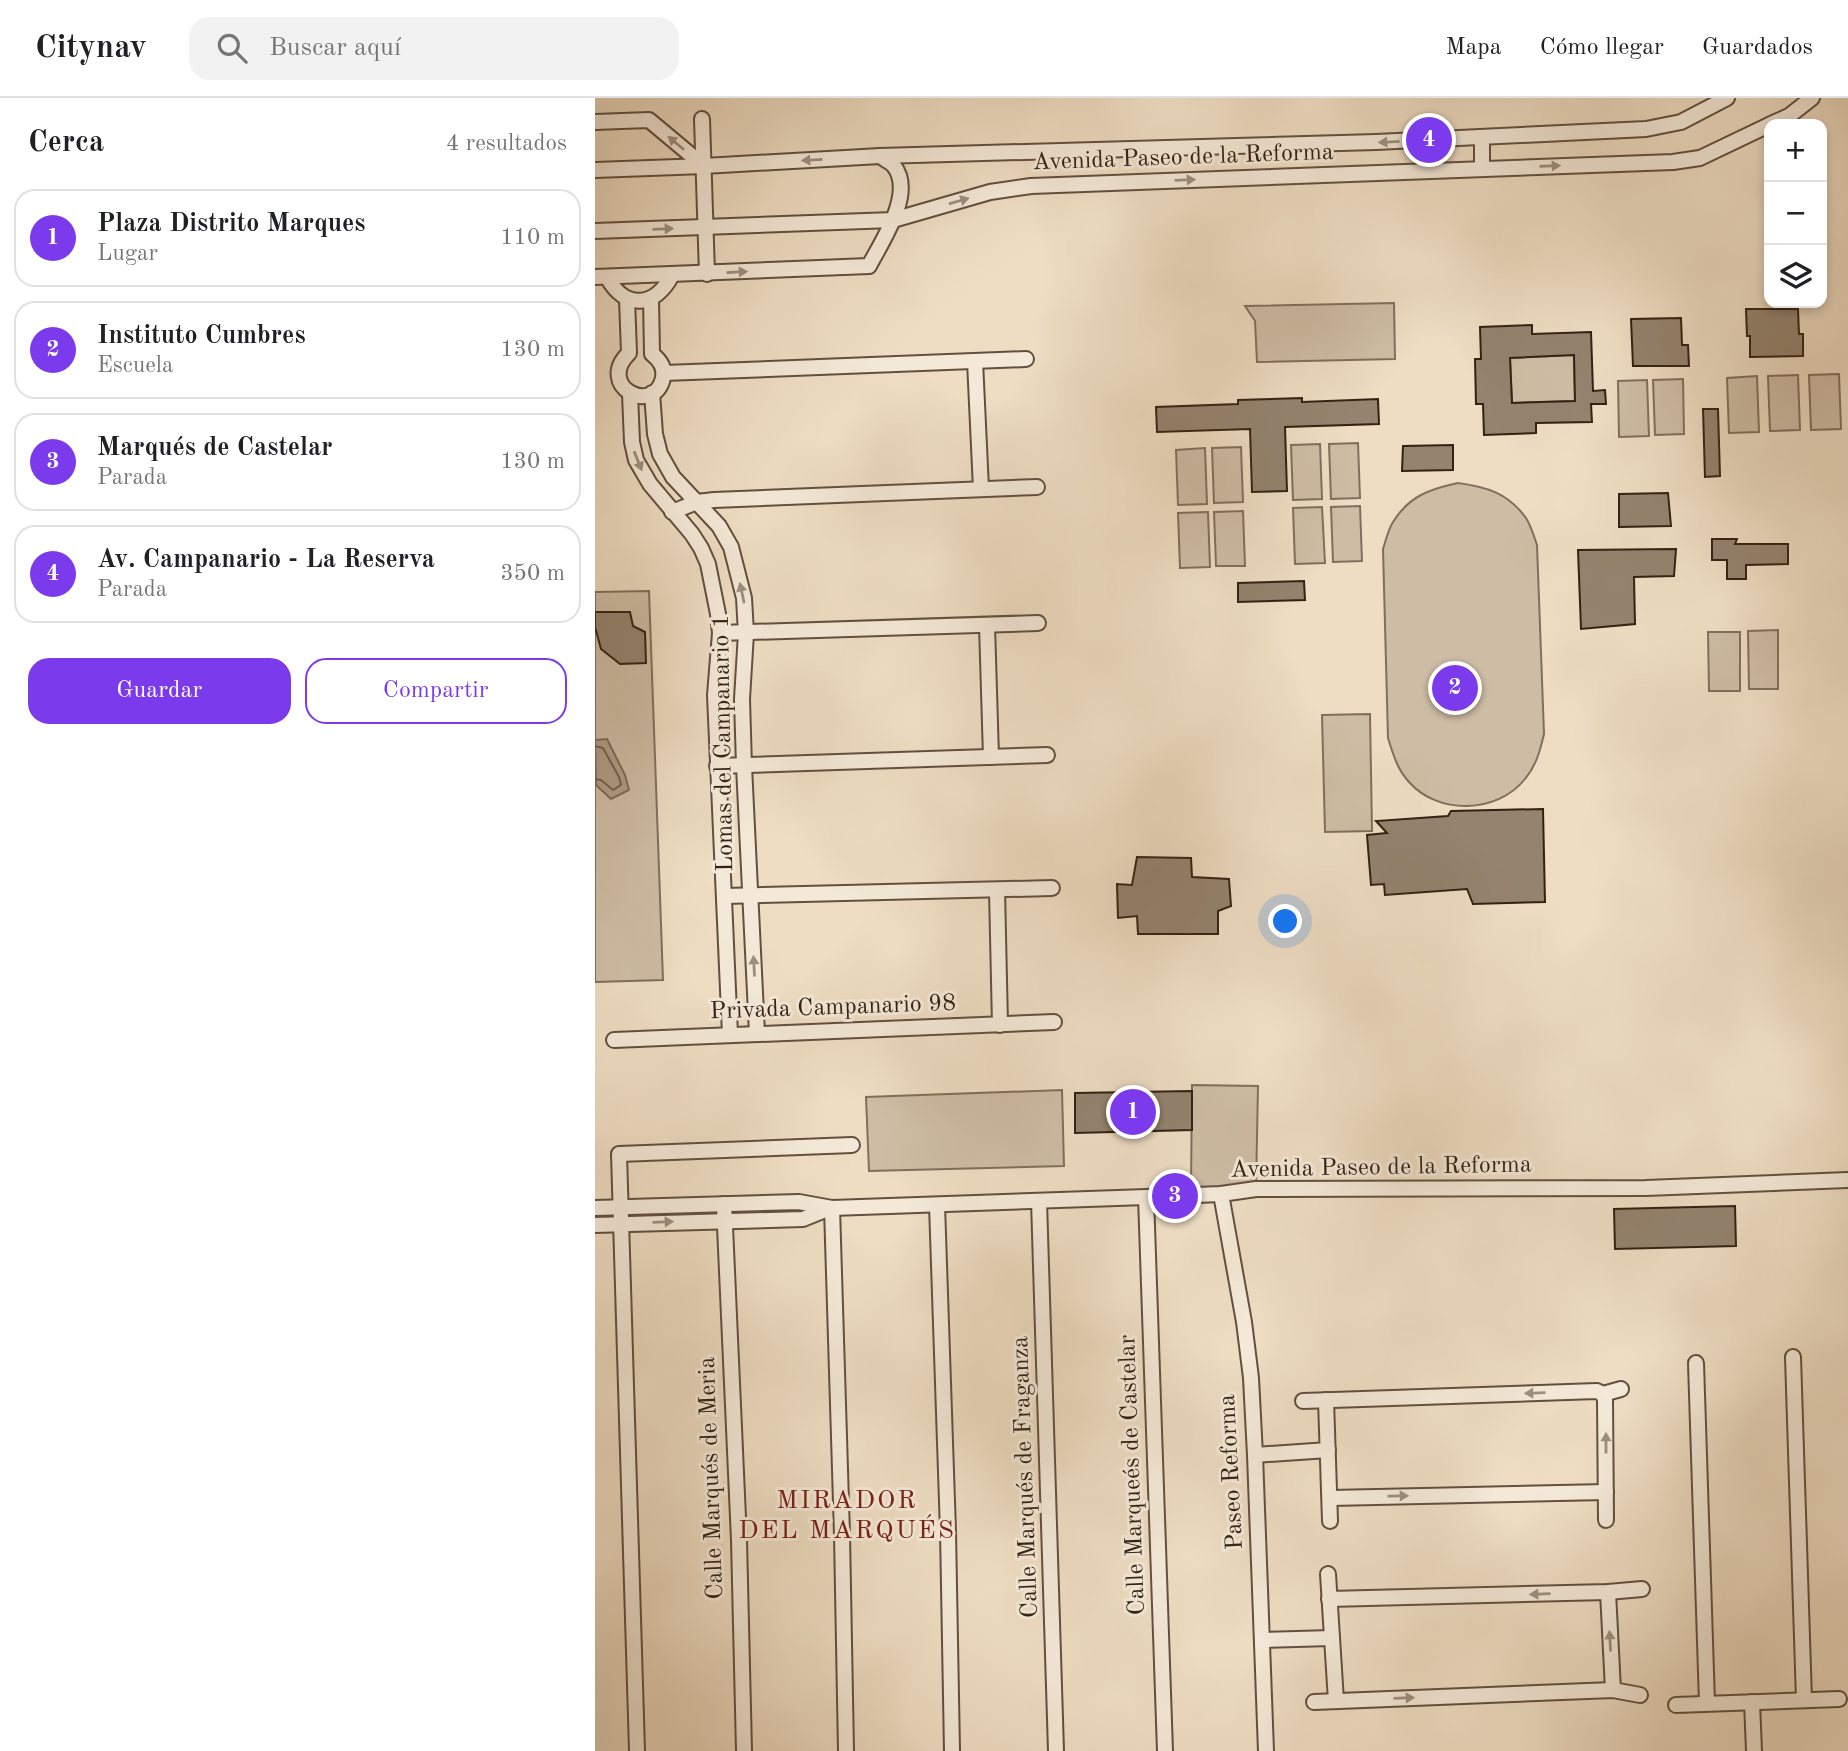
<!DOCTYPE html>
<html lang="es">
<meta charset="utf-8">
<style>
body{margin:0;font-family:"Old Standard TT",serif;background:#f2f2f2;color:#202124}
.controls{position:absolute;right:21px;top:21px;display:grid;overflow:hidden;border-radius:14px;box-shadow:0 4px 10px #0003}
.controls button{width:63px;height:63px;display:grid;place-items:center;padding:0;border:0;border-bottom:2px solid #e0e0e0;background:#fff;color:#202124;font:35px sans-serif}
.you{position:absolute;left:691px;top:824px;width:24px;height:24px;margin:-18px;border:5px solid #fff;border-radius:50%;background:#1a73e8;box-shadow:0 0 0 10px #1a73e833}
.badge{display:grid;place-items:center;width:46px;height:46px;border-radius:50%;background:#7c3aed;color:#fff;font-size:23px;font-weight:700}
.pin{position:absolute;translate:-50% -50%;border:4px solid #fff;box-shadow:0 2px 7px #0006}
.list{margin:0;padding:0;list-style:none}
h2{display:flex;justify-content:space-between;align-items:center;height:91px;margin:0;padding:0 28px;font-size:30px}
h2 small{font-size:23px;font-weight:400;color:#757577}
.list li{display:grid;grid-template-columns:46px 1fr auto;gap:21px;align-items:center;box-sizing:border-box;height:98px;margin:0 14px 14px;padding:0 14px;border:2px solid #e0e0e0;border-radius:21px}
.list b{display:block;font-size:26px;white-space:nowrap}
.list p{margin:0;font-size:23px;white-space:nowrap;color:#757577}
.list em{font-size:23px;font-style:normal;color:#757577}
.actions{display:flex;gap:14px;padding:21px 28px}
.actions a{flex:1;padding:16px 0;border:2px solid #7c3aed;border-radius:21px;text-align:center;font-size:24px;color:#7c3aed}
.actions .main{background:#7c3aed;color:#fff}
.icon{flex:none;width:38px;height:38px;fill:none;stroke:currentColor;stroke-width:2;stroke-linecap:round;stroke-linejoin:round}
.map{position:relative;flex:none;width:1253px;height:1653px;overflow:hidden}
header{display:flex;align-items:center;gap:42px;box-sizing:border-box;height:98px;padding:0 35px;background:#fff;border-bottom:2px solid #e0e0e0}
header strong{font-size:33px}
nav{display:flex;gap:38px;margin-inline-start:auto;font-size:24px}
.search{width:490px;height:63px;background:#f2f2f2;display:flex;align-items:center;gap:18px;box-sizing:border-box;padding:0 24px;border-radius:21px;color:#757577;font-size:26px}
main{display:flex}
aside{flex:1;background:#fff}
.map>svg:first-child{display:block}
.green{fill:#cebda5;stroke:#806f5c;stroke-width:2}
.water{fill:#ae9d87;stroke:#7d6b59;stroke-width:2}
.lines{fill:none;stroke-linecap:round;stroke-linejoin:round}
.shore{stroke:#705f4d;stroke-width:2}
.building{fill:#94836f;stroke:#332113;stroke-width:2;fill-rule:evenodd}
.minor-casing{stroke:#62503f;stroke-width:18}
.minor{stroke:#f4e9d8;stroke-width:14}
.oneway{fill:#9d8f7f}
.labels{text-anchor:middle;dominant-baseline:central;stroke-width:6;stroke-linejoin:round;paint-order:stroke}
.street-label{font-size:24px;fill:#332113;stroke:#f4e9d8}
.neighbourhood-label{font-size:26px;letter-spacing:2px;fill:#7a1f14;stroke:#f4e9d8}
</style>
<header>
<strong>Citynav</strong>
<div class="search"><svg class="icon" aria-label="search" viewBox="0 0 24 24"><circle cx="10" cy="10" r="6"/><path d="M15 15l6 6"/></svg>Buscar aquí</div>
<nav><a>Mapa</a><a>Cómo llegar</a><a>Guardados</a></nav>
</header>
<main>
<aside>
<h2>Cerca<small>4 resultados</small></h2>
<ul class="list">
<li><span class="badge">1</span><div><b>Plaza Distrito Marques</b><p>Lugar</p></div><em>110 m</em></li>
<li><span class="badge">2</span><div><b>Instituto Cumbres</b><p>Escuela</p></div><em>130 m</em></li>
<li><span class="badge">3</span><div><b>Marqués de Castelar</b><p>Parada</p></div><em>130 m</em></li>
<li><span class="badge">4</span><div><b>Av. Campanario - La Reserva</b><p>Parada</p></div><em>350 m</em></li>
</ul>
<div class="actions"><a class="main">Guardar</a><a>Compartir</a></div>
</aside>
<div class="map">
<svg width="1253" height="1653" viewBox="0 0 1253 1653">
<rect width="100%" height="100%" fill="#eeddc3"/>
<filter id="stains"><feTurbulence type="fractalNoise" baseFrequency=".00286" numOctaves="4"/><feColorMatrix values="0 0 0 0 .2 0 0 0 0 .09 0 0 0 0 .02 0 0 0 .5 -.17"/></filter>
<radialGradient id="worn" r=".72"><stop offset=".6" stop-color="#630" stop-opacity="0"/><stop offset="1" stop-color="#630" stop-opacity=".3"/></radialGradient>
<g class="green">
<polygon points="799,205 800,261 662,264 660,223 650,208"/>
<polygon points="979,257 980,303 917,305 915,260"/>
<polygon points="1244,276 1246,331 1216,332 1214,277"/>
<polygon points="1203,277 1205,332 1175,333 1173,278"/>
<polygon points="1162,278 1164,334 1134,335 1132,280"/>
<polygon points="1088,281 1089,336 1060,337 1058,282"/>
<polygon points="1052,282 1054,338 1024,339 1023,283"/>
<polygon points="763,345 765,400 736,401 734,346"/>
<polygon points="725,346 727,401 698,402 696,347"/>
<polygon points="646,349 648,404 619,405 617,350"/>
<polygon points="610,350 612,406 583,407 581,352"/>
<path d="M863 385C892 389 913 395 931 420 936 428 939 438 942 447L949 636C945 653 941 668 930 681 902 716 843 717 814 684 802 671 798 656 793 640L788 451C791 442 793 432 798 424 814 398 835 391 863 385Z"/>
<polygon points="765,408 767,463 738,464 736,409"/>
<polygon points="727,409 730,465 700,466 698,410"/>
<polygon points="648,413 650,468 621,468 619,414"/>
<polygon points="613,414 615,469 585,470 583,415"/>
<polygon points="54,493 68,882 0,884 0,494"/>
<polygon points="1183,532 1183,591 1154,591 1153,533"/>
<polygon points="1113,534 1145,534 1145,593 1114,593"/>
<polygon points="775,616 777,733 730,734 727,617"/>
<polygon points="597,987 663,988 661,1091 596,1090"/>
<polygon points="467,992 469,1068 274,1073 271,999"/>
</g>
<polygon class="water" points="12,641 30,677 34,692 16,701 1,687 0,642"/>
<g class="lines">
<polyline class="shore" points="0,648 8,650 24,679 26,687 18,692 6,682 0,681"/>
</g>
<g class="building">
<polygon points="1151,211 1203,211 1204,236 1208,236 1208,258 1155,259 1155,238 1152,238"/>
<polygon points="1086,220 1087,247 1093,247 1094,268 1038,268 1036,221"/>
<path d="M937 227V236L996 234 998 293 1010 292 1011 306H996L997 324 941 325V335L889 337 888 306H881L880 261H886L885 229ZM979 257 980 303 917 305 915 260Z"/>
<polygon points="707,300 707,304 783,301 784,326 690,329 692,393 657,394 655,331 562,334 561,309 643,306 643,302"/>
<polygon points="1108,311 1123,311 1125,378 1110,379"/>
<polygon points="858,347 858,372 807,373 808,348"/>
<polygon points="1073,395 1076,428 1024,429 1024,396"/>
<polygon points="1117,441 1142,441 1140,446 1193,446 1193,466 1151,467 1151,481 1132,481 1132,462 1117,462"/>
<polygon points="1081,451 1079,478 1039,479 1040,526 986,531 983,452"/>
<polygon points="709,483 710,502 643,504 643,485"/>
<polygon points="0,514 35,514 38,528 50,534 51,565 25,566 6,551 0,529"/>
<polygon points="948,711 950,804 878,806 872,791 790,797 789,786 776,787 772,737 792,735 781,723 853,718 856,713"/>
<polygon points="542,759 596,760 597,779 634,781 636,808 623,813 623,836 543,836 542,818 523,820 522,786 537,787"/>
<polygon points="597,993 597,1032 480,1035 480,995"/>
<polygon points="1140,1108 1141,1148 1020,1151 1019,1111"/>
</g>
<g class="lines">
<g class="minor-casing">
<g id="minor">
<polyline points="107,21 112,176"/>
<polyline points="0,24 54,22 109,68"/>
<polyline points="1176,26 1194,18 1217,0"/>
<polyline points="887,39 887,71"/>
<polyline points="0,72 109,68 285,58 781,44 1051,31 1086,24 1132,0"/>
<polyline points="0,133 298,122 395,94 436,88 1078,64 1105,60 1174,27"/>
<path d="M0 179 274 168C287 143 320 95 299 68 296 64 289 61 285 58"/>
<path d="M12 179C30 212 60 210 77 177"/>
<path d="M32 201 34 255C0 288 59 319 68 280 70 270 65 262 57 256L56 201"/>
<polyline points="380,263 386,391"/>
<polyline points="69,275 431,261"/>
<polyline points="57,295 60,336 65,356 78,379 124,428 136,449 149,500 151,535 147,601 149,668 162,936"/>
<polyline points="35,296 37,344 41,362 55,386 97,436 106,450 113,466 123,516 125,535 120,597 135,937"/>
<polyline points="77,414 102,404 119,402 442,389"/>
<polyline points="392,527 396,659"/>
<polyline points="125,535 443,525"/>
<polyline points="122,668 452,657"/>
<polyline points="402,792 405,927"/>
<polyline points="130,798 457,790"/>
<polyline points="19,942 459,924"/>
<polyline points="626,1096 649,1224 656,1280 660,1357 671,1653"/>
<polyline points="551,1099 570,1653"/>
<polyline points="444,1103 461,1653"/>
<polyline points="129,1106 144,1442 149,1653"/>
<polyline points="342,1107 353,1433 357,1653"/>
<polyline points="0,1110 204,1104 237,1110 551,1099 626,1096 661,1091 1051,1090 1253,1082"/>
<polyline points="237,1110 247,1437 251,1653"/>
<polyline points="0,1127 208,1121 235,1110"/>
<polyline points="1198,1259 1209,1602"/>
<polyline points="1101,1265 1112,1605"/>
<polyline points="1008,1296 1010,1302 1011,1422"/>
<polyline points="731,1302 735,1423"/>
<polyline points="708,1303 1002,1293 1008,1296 1026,1291"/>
<polyline points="660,1357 733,1352"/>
<polyline points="735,1400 1011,1394"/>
<polyline points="733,1476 741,1603"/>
<polyline points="1013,1494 1018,1592"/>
<polyline points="734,1501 1013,1494 1047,1491"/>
<polyline points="668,1542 737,1540"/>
<polyline points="719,1604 1018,1592 1045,1597"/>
<polyline points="1157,1604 1159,1653"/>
<polyline points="1081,1607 1244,1601"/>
<polyline points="42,1653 24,1056 257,1047"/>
</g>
</g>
<use href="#minor" class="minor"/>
</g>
<defs><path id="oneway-solid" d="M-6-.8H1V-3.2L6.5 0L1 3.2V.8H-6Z" transform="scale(1.75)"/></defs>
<g class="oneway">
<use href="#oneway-solid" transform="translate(794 44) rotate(177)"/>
<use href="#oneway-solid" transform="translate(81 45) rotate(-140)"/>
<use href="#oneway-solid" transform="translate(217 62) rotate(177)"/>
<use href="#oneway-solid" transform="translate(955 68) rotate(-2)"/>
<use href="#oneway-solid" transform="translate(590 82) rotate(-2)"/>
<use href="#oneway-solid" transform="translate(364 103) rotate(-16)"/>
<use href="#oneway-solid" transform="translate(68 131) rotate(-2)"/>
<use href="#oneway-solid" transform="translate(142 174) rotate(-3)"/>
<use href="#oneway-solid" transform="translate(43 363) rotate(68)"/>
<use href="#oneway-solid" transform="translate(147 495) rotate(-102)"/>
<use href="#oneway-solid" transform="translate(159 868) rotate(-93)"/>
<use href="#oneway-solid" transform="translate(68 1124) rotate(-2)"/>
<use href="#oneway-solid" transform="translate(940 1295) rotate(178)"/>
<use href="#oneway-solid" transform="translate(1011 1345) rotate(-90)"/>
<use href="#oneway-solid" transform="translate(803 1398) rotate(-1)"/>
<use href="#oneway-solid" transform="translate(945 1496) rotate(178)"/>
<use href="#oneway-solid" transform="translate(1015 1543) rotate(-93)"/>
<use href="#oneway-solid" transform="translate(809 1600) rotate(-2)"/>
</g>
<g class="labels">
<g class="street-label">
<text transform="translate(588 60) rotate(-2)">Avenida Paseo de la Reforma</text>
<text transform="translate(129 645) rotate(-91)">Lomas del Campanario 1</text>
<text transform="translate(238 910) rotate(-2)">Privada Campanario 98</text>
<text transform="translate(786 1070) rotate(-1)">Avenida Paseo de la Reforma</text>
<text transform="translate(637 1374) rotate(-93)">Paseo Reforma</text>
<text transform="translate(538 1377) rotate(-92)">Calle Marqueés de Castelar</text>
<text transform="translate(431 1379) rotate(-92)">Calle Marqués de Fraganza</text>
<text transform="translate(117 1380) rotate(-92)">Calle Marqués de Meria</text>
</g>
<g class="neighbourhood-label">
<text x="252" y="1403">MIRADOR<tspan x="252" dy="30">DEL MARQUÉS</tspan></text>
</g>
</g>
<rect width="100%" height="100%" filter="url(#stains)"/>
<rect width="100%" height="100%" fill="url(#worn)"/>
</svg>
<div class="controls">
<button>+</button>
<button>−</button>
<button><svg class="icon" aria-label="layers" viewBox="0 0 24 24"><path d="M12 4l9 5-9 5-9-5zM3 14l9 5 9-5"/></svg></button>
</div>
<div class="you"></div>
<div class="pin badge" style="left:538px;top:1014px">1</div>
<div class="pin badge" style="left:860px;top:590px">2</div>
<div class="pin badge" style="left:580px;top:1098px">3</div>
<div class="pin badge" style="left:834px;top:42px">4</div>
</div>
</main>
